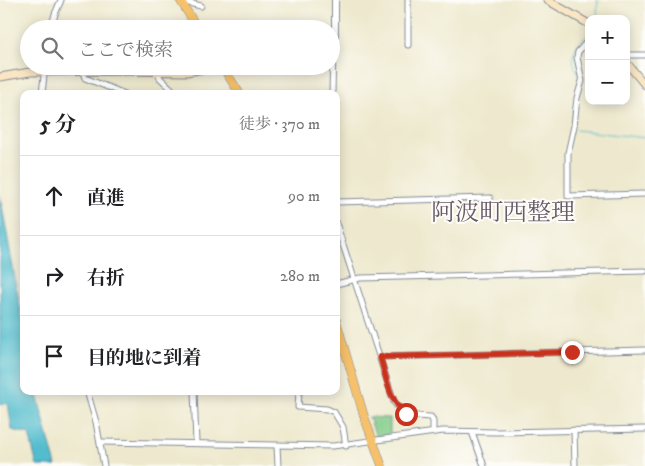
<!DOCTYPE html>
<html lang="ja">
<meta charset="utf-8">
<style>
body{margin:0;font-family:"IM FELL DW Pica","Noto Serif JP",serif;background:#f6f6f6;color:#202124}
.controls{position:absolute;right:15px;top:15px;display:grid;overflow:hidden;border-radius:10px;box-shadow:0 2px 12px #0003}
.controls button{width:45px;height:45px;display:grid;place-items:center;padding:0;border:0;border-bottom:1px solid #e0e0e0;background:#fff;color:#202124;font:25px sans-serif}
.stop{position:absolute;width:15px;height:15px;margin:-11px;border:4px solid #c8321e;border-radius:50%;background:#fff}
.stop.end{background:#c8321e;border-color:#fff;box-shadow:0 1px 5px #0008}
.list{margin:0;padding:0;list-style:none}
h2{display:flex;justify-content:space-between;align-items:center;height:65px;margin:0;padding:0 20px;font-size:21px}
h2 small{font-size:16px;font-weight:400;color:#757577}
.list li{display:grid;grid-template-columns:32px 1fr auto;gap:15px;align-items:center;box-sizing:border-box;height:80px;padding:0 20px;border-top:1px solid #e0e0e0}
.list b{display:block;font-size:19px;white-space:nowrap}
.list em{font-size:16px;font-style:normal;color:#757577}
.icon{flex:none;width:28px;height:28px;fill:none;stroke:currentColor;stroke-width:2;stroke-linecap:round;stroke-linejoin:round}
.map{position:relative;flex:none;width:645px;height:466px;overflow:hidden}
.search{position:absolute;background:#fff;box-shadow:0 2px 12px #0003;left:20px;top:20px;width:320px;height:55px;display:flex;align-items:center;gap:12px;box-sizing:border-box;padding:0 18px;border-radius:28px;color:#757577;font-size:19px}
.panel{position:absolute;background:#fff;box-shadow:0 2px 12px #0003;left:20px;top:90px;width:320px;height:305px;border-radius:10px}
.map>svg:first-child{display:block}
.green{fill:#81cb88;stroke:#4e7d73}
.water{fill:#52bdce;stroke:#367696}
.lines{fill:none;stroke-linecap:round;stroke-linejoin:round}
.stream{stroke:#52bdce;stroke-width:1}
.minor-casing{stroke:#848c96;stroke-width:7}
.tertiary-casing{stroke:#848c96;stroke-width:8}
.secondary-casing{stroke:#848c96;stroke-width:9}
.primary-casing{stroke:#848c96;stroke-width:9}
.minor{stroke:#fff;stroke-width:5}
.tertiary{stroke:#fff;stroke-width:6}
.secondary{stroke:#fbe6c4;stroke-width:7}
.primary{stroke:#f6c16b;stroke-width:8}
.route{stroke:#c8321e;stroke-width:6}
.labels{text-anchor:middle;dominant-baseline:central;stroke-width:4;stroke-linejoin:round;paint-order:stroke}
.quarter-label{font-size:24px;fill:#665b6a;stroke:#fdfcf7}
</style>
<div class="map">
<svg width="645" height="466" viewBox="0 0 645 466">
<rect width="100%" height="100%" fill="#fdfcf7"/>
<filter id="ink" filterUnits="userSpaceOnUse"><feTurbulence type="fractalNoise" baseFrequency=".02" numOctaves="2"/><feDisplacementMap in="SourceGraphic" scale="10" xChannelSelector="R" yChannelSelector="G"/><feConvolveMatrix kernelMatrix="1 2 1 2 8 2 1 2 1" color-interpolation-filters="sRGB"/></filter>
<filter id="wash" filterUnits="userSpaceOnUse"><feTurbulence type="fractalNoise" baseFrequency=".0096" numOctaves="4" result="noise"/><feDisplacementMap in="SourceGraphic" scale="20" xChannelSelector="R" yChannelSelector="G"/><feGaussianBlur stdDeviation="1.12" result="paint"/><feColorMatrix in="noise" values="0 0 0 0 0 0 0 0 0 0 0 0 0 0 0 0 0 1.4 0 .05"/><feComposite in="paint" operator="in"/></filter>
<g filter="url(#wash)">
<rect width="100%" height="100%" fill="#eee9ce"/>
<polygon class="green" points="369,417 390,418 390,436 376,437"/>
<polygon class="water" points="0,195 24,329 24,391 36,391 56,466 37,466 29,434 12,430 8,403 0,405"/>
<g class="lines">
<g class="stream">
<polyline points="597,19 598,0"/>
<path d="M578 73C567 54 575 47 589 33"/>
<polyline points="572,127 574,106"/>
<polyline points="576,130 645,138"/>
</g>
</g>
</g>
<g filter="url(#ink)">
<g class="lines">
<g class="minor-casing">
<g id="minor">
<polyline points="408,0 408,45"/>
<polyline points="181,1 201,6"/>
<polyline points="51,29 55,14 61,0"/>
<polyline points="589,39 578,52 577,57 582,81 577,98 574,126 568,153 568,196 645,194"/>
<polyline points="331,43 333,49 332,94"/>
<polyline points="626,55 645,55"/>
<polyline points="85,66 83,72 85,78 125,94"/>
<polyline points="158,72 160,78 177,94"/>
<polyline points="42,94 45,66"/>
<polyline points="336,202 490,198"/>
<path d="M336 223 394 402C404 417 414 416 431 417L433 421V432"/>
<polyline points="336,284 360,278 645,271"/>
<polyline points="380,357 645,350"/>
<polyline points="87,391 96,422 104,466"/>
<polyline points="194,391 196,443"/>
<polyline points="299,391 298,407 327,409 334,412 343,427 346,446"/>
<polyline points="574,430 575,466"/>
<polyline points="472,432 484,466"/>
<polyline points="100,442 333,446 443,431 496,432 645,429"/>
<polyline points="277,446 278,466"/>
</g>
</g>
<g class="tertiary-casing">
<polyline id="tertiary" points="331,43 335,35 335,0"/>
</g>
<g class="secondary-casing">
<g id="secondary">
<polyline points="547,0 589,24"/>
<polyline points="626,62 645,85"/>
<polyline points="0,77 30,72 119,71 187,72 220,66"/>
</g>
</g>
<g class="primary-casing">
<g id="primary">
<polyline points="180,0 198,29"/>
<polyline points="222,66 240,94"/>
<polyline points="336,320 364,416 382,466"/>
</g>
</g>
<use href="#minor" class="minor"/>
<use href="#tertiary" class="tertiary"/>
<use href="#secondary" class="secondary"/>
<use href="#primary" class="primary"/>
</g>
</g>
<g class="lines" filter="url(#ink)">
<path class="route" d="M406 414C389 402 386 375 380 357L572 352"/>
</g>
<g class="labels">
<g class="quarter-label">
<text x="503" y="213">阿波町西整理</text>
</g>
</g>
</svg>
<div class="controls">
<button>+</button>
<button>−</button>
</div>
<div class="stop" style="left:406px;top:414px"></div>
<div class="stop end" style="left:572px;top:352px"></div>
<div class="search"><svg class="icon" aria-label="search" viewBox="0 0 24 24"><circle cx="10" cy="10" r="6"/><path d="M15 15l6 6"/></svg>ここで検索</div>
<section class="panel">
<h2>5 分<small>徒歩 · 370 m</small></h2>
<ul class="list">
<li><svg class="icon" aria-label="ahead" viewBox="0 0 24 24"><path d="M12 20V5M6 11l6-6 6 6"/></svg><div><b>直進</b></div><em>90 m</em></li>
<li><svg class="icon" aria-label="right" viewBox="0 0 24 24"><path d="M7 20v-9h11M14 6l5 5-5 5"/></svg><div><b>右折</b></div><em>280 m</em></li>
<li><svg class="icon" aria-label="arrive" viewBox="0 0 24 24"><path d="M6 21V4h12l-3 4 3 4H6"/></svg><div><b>目的地に到着</b></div></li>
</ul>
</section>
</div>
